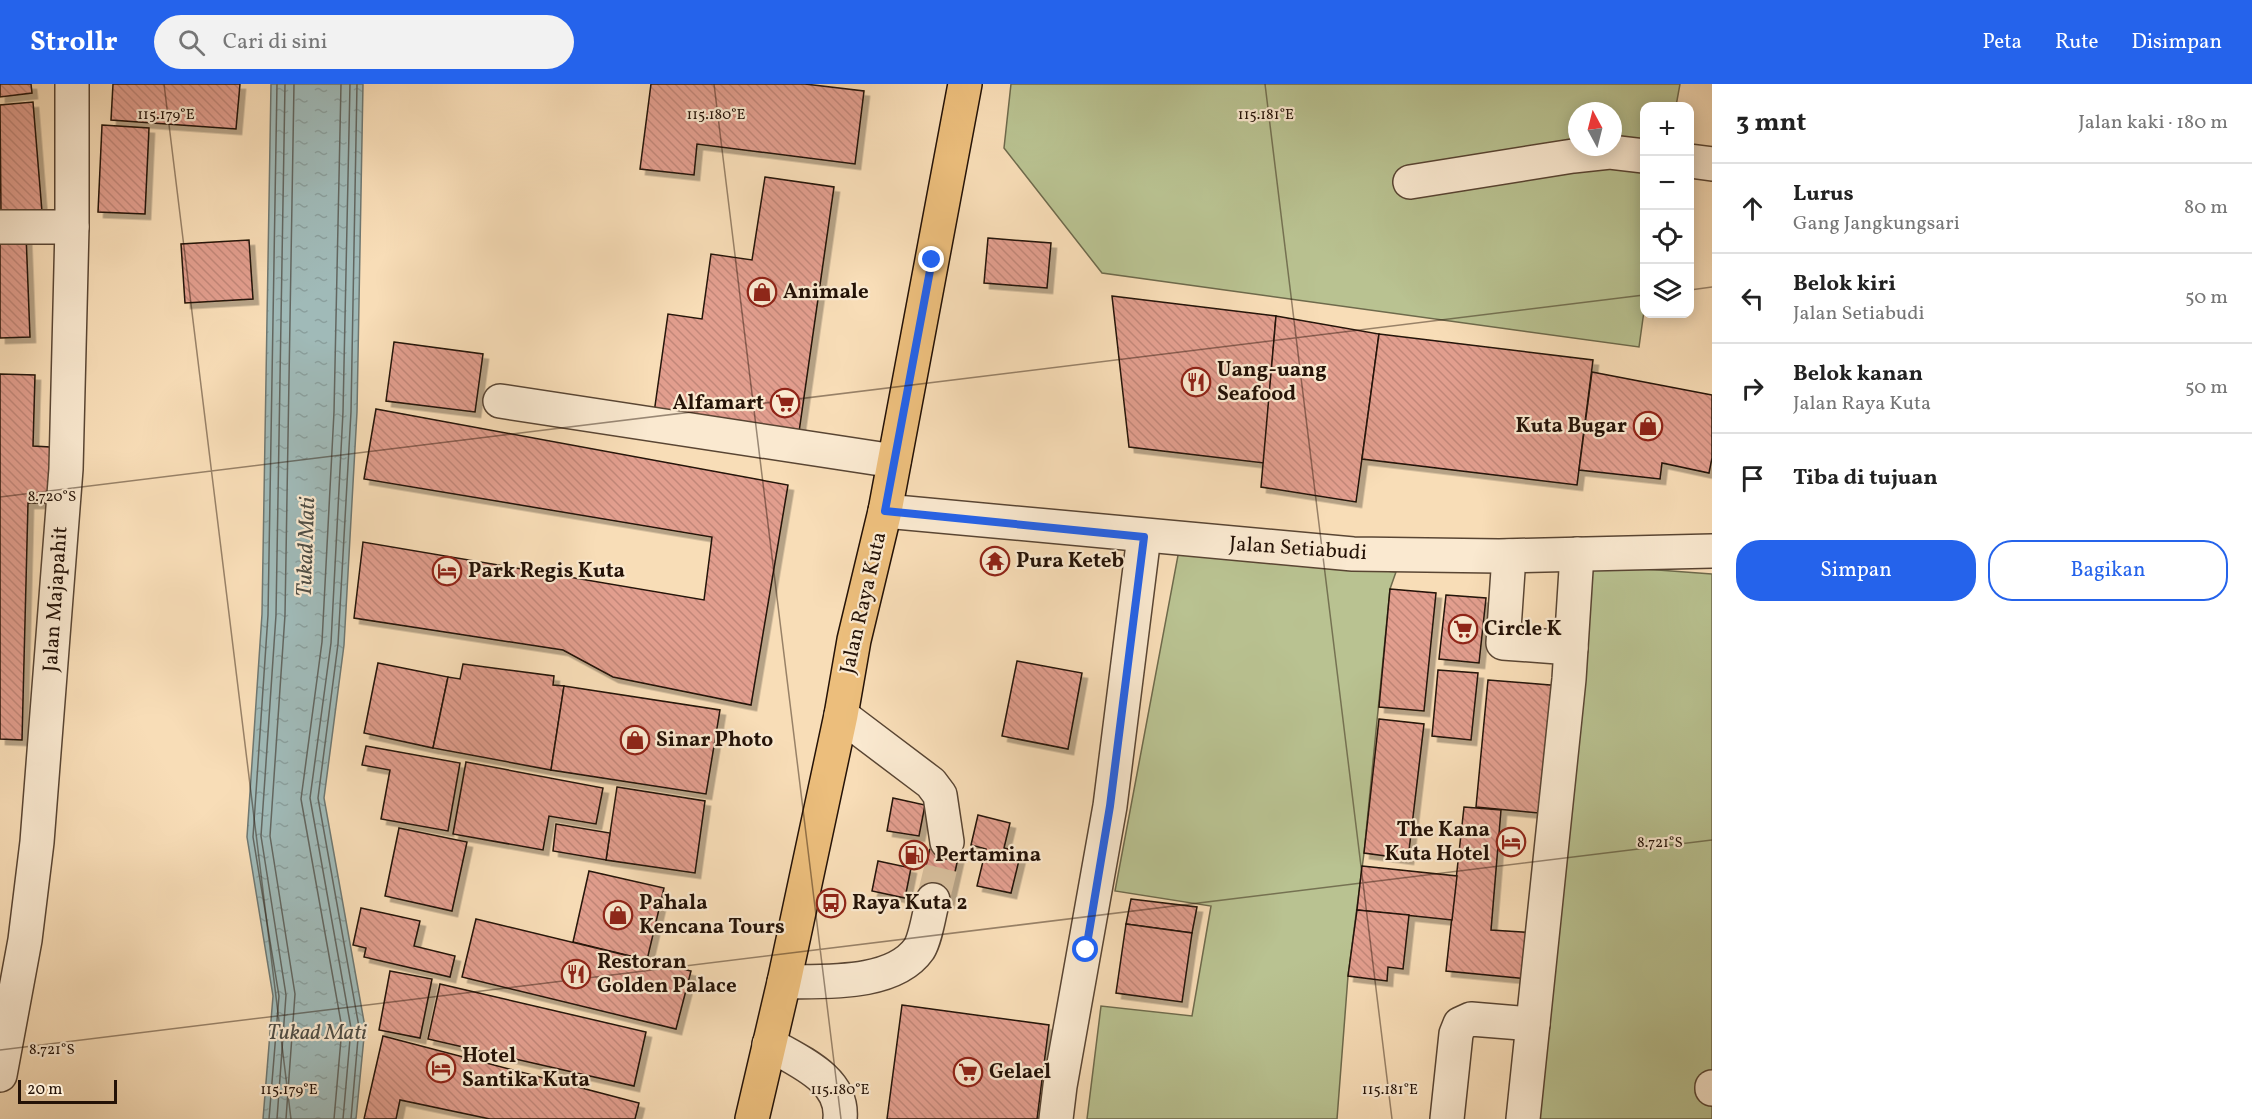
<!DOCTYPE html>
<html lang="id">
<meta charset="utf-8">
<style>
body{margin:0;font-family:Vollkorn,serif;background:#f2f2f2;color:#222}
.controls{position:absolute;right:18px;top:18px;display:grid;overflow:hidden;border-radius:12px;box-shadow:0 3px 15px #0003}
.controls button{width:54px;height:54px;display:grid;place-items:center;padding:0;border:0;border-bottom:2px solid #e0e0e0;background:#fff;color:#222;font:30px sans-serif}
.compass{position:absolute;left:1568px;top:18px;width:54px;height:54px;border-radius:50%;background:#fff;box-shadow:0 3px 15px #0003;rotate:353deg}
.scale{position:absolute;left:18px;bottom:15px;width:99px;box-sizing:border-box;padding-left:6px;border:3px solid #241207;border-top:0;font-size:16px;line-height:21px;white-space:nowrap;color:#241207;-webkit-text-stroke:4px #fae9d0;paint-order:stroke}
.stop{position:absolute;width:18px;height:18px;margin:-14px;border:4px solid #2563eb;border-radius:50%;background:#fff}
.stop.end{background:#2563eb;border-color:#fff;box-shadow:0 2px 6px #0008}
.list{margin:0;padding:0;list-style:none}
h2{display:flex;justify-content:space-between;align-items:center;height:78px;margin:0;padding:0 24px;font-size:26px}
h2 small{font-size:20px;font-weight:400;color:#767676}
.list li{display:grid;grid-template-columns:39px 1fr auto;gap:18px;align-items:center;box-sizing:border-box;height:90px;padding:0 24px;border-top:2px solid #e0e0e0}
.list b{display:block;font-size:22px;white-space:nowrap}
.list p{margin:0;font-size:20px;white-space:nowrap;color:#767676}
.list em{font-size:20px;font-style:normal;color:#767676}
.actions{display:flex;gap:12px;padding:18px 24px}
.actions a{flex:1;padding:14px 0;border:2px solid #2563eb;border-radius:24px;text-align:center;font-size:21px;color:#2563eb}
.actions .main{background:#2563eb;color:#fff}
.icon{flex:none;width:33px;height:33px;fill:none;stroke:currentColor;stroke-width:2;stroke-linecap:round;stroke-linejoin:round}
.map{position:relative;flex:none;width:1712px;height:1035px;overflow:hidden}
header{display:flex;align-items:center;gap:36px;box-sizing:border-box;height:84px;padding:0 30px;background:#2563eb;color:#fff}
header strong{font-size:28px}
nav{display:flex;gap:33px;margin-inline-start:auto;font-size:21px}
.search{width:420px;height:54px;background:#f2f2f2;display:flex;align-items:center;gap:15px;box-sizing:border-box;padding:0 21px;border-radius:33px;color:#767676;font-size:22px}
main{display:flex}
aside{flex:1;background:#fff}
.map>svg:first-child{display:block}
.green{fill:#b9c291;stroke:#6e6a4c;stroke-width:1.5;fill-rule:evenodd}
.water{fill:url(#water-ripples);stroke:#6e7771;stroke-width:1.5}
.lines{fill:none;stroke-linecap:round;stroke-linejoin:round}
.shore{stroke:#626660;stroke-width:1.5}
.building{fill:url(#building-back-hatch);stroke:#241207;stroke-width:1.5;filter:url(#shadow)}
.minor-tunnel{stroke:#d8bf9d;stroke-width:33;stroke-dasharray:33 16;stroke-linecap:butt}
.minor-casing{stroke:#594533;stroke-width:36}
.major-casing{stroke:#241207;stroke-width:36}
.minor{stroke:#fae9d0;stroke-width:33}
.major{stroke:#ecbe7c;stroke-width:33}
.route{stroke:#2563eb;stroke-width:8}
.ticks{fill:none;stroke:#241207;stroke-width:1.5;stroke-opacity:0.45}
.labels{text-anchor:middle;dominant-baseline:central;stroke-width:4.5;stroke-linejoin:round;paint-order:stroke}
.poi-label{font-size:21px;font-weight:bold;fill:#241207;stroke:#fae9d0;text-anchor:start}
.street-label{font-size:21px;fill:#241207;stroke:#fae9d0}
.water-label{font-size:22px;font-style:italic;fill:#4f4d45;stroke:#fae9d0}
.ticks-label{font-size:15px;text-anchor:middle;fill:#241207;stroke:#fae9d0;stroke-width:4.5;stroke-linejoin:round;paint-order:stroke}
</style>
<header>
<strong>Strollr</strong>
<div class="search"><svg class="icon" aria-label="search" viewBox="0 0 24 24"><circle cx="10" cy="10" r="6"/><path d="M15 15l6 6"/></svg>Cari di sini</div>
<nav><a>Peta</a><a>Rute</a><a>Disimpan</a></nav>
</header>
<main>
<div class="map">
<svg width="1712" height="1035" viewBox="0 0 1712 1035">
<defs>
<pattern id="water-ripples" width="26" height="14" patternUnits="userSpaceOnUse" patternTransform="scale(1.5)"><rect width="26" height="14" fill="#a0bab8"/><path d="M2 4q2-2 4 0t4 0M15 11q2-2 4 0t4 0" fill="none" stroke="#8a9f9d"/></pattern>
<pattern id="building-back-hatch" width="6" height="6" patternUnits="userSpaceOnUse" patternTransform="scale(1.5)"><rect width="6" height="6" fill="#e29e8e"/><path d="M-1 5l2 2M0 0l6 6M5-1l2 2" fill="none" stroke="#c28779"/></pattern>
<filter id="shadow"><feDropShadow dx="5.5" dy="5.5" stdDeviation="0" flood-color="#0004"/></filter>
</defs>
<rect width="100%" height="100%" fill="#f8ddb7"/>
<filter id="stains"><feTurbulence type="fractalNoise" baseFrequency=".00333" numOctaves="4"/><feColorMatrix values="0 0 0 0 .2 0 0 0 0 .09 0 0 0 0 .02 0 0 0 .5 -.17"/></filter>
<radialGradient id="worn" r=".72"><stop offset=".6" stop-color="#630" stop-opacity="0"/><stop offset="1" stop-color="#630" stop-opacity=".3"/></radialGradient>
<g class="green">
<path d="M1011 0H1680L1676 22H1644V227L1639 263 1102 189 1004 64ZM1577 27H1613V63H1577Z"/>
<polygon points="1179,466 1396,488 1390,505 1364,769 1348,892 1337,1035 1087,1035 1101,922 1192,932 1211,822 1115,807"/>
<polygon points="1590,481 1712,490 1712,1035 1533,1035"/>
</g>
<polygon class="water" points="271,0 363,0 357,328 344,561 324,714 365,943 356,1035 263,1035 273,912 247,753 262,530"/>
<g class="lines">
<g class="shore">
<polyline points="269,1035 279,912 253,753 268,531 277,0"/>
<polyline points="277,1035 286,911 261,752 276,531 285,0"/>
<polyline points="286,1035 295,910 270,752 285,531 294,0"/>
<polyline points="334,1035 342,944 301,715 322,558 334,328 341,0"/>
<polyline points="343,1035 351,944 310,714 331,559 343,328 350,0"/>
<polyline points="351,1035 359,943 318,714 338,560 351,328 357,0"/>
</g>
</g>
<g class="building">
<polygon points="0,0 31,0 32,9 0,13"/>
<polygon points="113,0 240,0 236,45 111,36"/>
<polygon points="651,0 805,0 864,7 855,80 697,60 694,91 640,85"/>
<polygon points="33,18 42,128 1,131 0,21"/>
<polygon points="102,41 149,44 145,130 98,128"/>
<polygon points="765,93 834,103 799,348 654,329 668,230 702,235 711,170 752,176"/>
<polygon points="26,150 30,253 0,254 0,151"/>
<polygon points="988,154 1051,159 1047,204 984,199"/>
<polygon points="249,156 253,215 185,219 181,160"/>
<polygon points="1112,212 1276,232 1264,379 1129,363"/>
<polygon points="1276,232 1379,250 1356,418 1261,403"/>
<polygon points="1379,250 1593,276 1577,401 1362,375"/>
<polygon points="394,258 483,270 475,328 386,317"/>
<polygon points="1592,288 1712,311 1712,374 1709,389 1662,379 1660,395 1579,386"/>
<polygon points="0,290 35,291 33,362 50,363 49,419 28,419 22,656 0,655"/>
<polygon points="376,325 788,401 751,621 613,593 563,566 354,534 363,458 704,516 712,453 364,395"/>
<polygon points="1390,505 1436,509 1424,627 1379,623"/>
<polygon points="1446,511 1486,514 1479,579 1439,575"/>
<polygon points="1017,577 1082,589 1068,665 1002,652"/>
<polygon points="378,579 448,593 433,664 364,649"/>
<polygon points="463,580 554,592 553,601 564,602 551,686 433,664 448,593 460,595"/>
<polygon points="1438,586 1478,589 1471,656 1432,652"/>
<polygon points="1488,596 1562,602 1550,730 1476,723"/>
<polygon points="564,602 720,626 706,710 551,686"/>
<polygon points="1379,635 1424,640 1408,775 1364,769"/>
<polygon points="366,662 460,679 448,747 381,735 390,686 362,681"/>
<polygon points="466,678 603,704 596,740 549,732 543,766 453,750"/>
<polygon points="617,703 705,717 695,789 606,776"/>
<polygon points="893,714 925,721 919,752 887,747"/>
<polygon points="1464,723 1501,726 1491,846 1536,849 1529,895 1446,887"/>
<polygon points="978,731 1010,739 1004,764 1021,768 1011,809 977,802 986,765 971,761"/>
<polygon points="556,740 610,749 606,776 553,767"/>
<polygon points="399,744 467,758 452,827 385,812"/>
<polygon points="932,755 961,761 948,819 919,813"/>
<polygon points="878,777 911,784 905,814 872,807"/>
<polygon points="1362,782 1457,792 1452,836 1357,826"/>
<polygon points="589,787 664,804 647,876 573,858"/>
<polygon points="1131,815 1197,823 1192,849 1126,840"/>
<polygon points="361,824 420,837 414,862 455,872 450,893 364,873 366,864 353,861"/>
<polygon points="1357,826 1409,831 1403,885 1388,883 1387,897 1348,892"/>
<polygon points="476,835 691,887 676,945 462,893"/>
<polygon points="1126,840 1192,849 1182,918 1116,909"/>
<polygon points="390,887 432,895 420,954 379,946"/>
<polygon points="440,900 646,948 634,1002 428,955"/>
<polygon points="902,921 1049,941 1037,1035 887,1035"/>
<polygon points="383,952 639,1019 635,1035 490,1035 400,1016 396,1035 364,1035"/>
</g>
<g class="lines">
<polyline class="minor-tunnel" points="933,816 947,758"/>
<g class="minor-casing">
<g id="minor">
<polyline points="1690,77 1712,80"/>
<polyline points="1410,98 1573,72 1610,68 1644,72"/>
<polyline points="0,143 72,143"/>
<polyline points="500,317 894,377"/>
<polyline points="885,427 1353,470 1499,472 1712,467"/>
<polyline points="1509,472 1503,559 1571,564"/>
<polyline points="841,631 931,699 940,711 947,758"/>
<path d="M784 898C824 897 893 902 919 865 926 854 929 829 933 816"/>
<path d="M769 960C798 977 844 995 840 1035"/>
<polyline points="0,991 25,856 37,758 66,385 72,143 72,0"/>
<polyline points="1712,1003 1712,1005"/>
<polyline points="1056,1035 1060,1002 1110,722 1144,452"/>
<polyline points="1447,1035 1456,950 1460,940 1471,935 1533,940"/>
<polyline points="1523,1035 1569,595 1577,470"/>
</g>
</g>
<g class="major-casing">
<polyline id="major" points="752,1035 784,898 841,631 854,556 885,427 965,0"/>
</g>
<use href="#minor" class="minor"/>
<use href="#major" class="major"/>
</g>
<g class="lines">
<polyline class="route" points="932,176 885,427 1144,453 1110,722 1086,866"/>
</g>
<path class="ticks" d="M164 0 291 1035M714 0 841 1035M1265 0 1392 1035M1690 206 1712 203M0 413 1644 211M0 966 1712 756"/>
<defs>
<g id="shop-ring" transform="scale(1.5)"><circle r="9.5" fill="#fae9d0" stroke="#8f2418" stroke-width="1.5"/><path d="M-5-2.5h2.3a2.7 3.5 0 0 1 5.4 0H5L5.5 6h-11ZM-1.5-2.5h3a1.5 2.3 0 0 0-3 0Z" fill="#8f2418"/></g>
<g id="restaurant-ring" transform="scale(1.5)"><circle r="9.5" fill="#fae9d0" stroke="#8f2418" stroke-width="1.5"/><path d="M-5-6h1v4h1v-4h1v4h1v-4h1v5L-1.5 .5V6h-2V.5L-5-1ZM5-6V6H3V1.5H1.5Q1.5-4 5-6Z" fill="#8f2418"/></g>
<g id="supermarket-ring" transform="scale(1.5)"><circle r="9.5" fill="#fae9d0" stroke="#8f2418" stroke-width="1.5"/><path d="M-6-5.5h2.5l.6 2H6L4.5 2H-2.5L-4.4-4H-6ZM-1.5 3.2a1.3 1.3 0 1 0 .1 0ZM3 3.2a1.3 1.3 0 1 0 .1 0Z" fill="#8f2418"/></g>
<g id="temple-ring" transform="scale(1.5)"><circle r="9.5" fill="#fae9d0" stroke="#8f2418" stroke-width="1.5"/><path d="M0-6L5-2H3V0L6.5 2.5H4V6H1.5V3h-3V6H-4V2.5H-6.5L-3 0V-2H-5Z" fill="#8f2418"/></g>
<g id="hotel-ring" transform="scale(1.5)"><circle r="9.5" fill="#fae9d0" stroke="#8f2418" stroke-width="1.5"/><path d="M-6-4.5h1.5V1H6V5H4.5V3h-9V5H-6ZM-4 0a1.8 1.8 0 1 1 3.6 0ZM.5 0V-2.5h3Q6-2.5 6 0Z" fill="#8f2418"/></g>
<g id="fuel-ring" transform="scale(1.5)"><circle r="9.5" fill="#fae9d0" stroke="#8f2418" stroke-width="1.5"/><path d="M-5.5-6h7V0h2V4h1.3V-2.5L3-4.5l.8-.8L6-3V5H2.5V1h-1V6h-7ZM-4.2-4.7v3.2H.2V-4.7Z" fill="#8f2418"/></g>
<g id="bus-ring" transform="scale(1.5)"><circle r="9.5" fill="#fae9d0" stroke="#8f2418" stroke-width="1.5"/><path d="M-5-6H5V4H4V6H2V4H-2V6H-4V4H-5ZM-3.5-4V0h7V-4ZM-3.5 1.2v1.5H-2V1.2ZM2 1.2v1.5H3.5V1.2Z" fill="#8f2418"/></g>
</defs>
<g fill-rule="evenodd">
<use href="#shop-ring" x="762" y="208"/>
<use href="#restaurant-ring" x="1196" y="298"/>
<use href="#supermarket-ring" x="785" y="319"/>
<use href="#shop-ring" x="1648" y="342"/>
<use href="#temple-ring" x="995" y="477"/>
<use href="#hotel-ring" x="447" y="487"/>
<use href="#supermarket-ring" x="1463" y="545"/>
<use href="#shop-ring" x="635" y="656"/>
<use href="#hotel-ring" x="1511" y="758"/>
<use href="#fuel-ring" x="914" y="771"/>
<use href="#bus-ring" x="831" y="819"/>
<use href="#shop-ring" x="618" y="831"/>
<use href="#restaurant-ring" x="576" y="890"/>
<use href="#hotel-ring" x="441" y="984"/>
<use href="#supermarket-ring" x="968" y="988"/>
</g>
<g class="labels">
<g class="poi-label">
<text x="783" y="208">Animale</text>
<text x="1217" y="286">Uang-uang<tspan x="1217" dy="24">Seafood</tspan></text>
<text x="764" y="319" text-anchor="end">Alfamart</text>
<text x="1627" y="342" text-anchor="end">Kuta Bugar</text>
<text x="1016" y="477">Pura Keteb</text>
<text x="468" y="487">Park Regis Kuta</text>
<text x="1484" y="545">Circle K</text>
<text x="656" y="656">Sinar Photo</text>
<text x="1490" y="746" text-anchor="end">The Kana<tspan x="1490" dy="24">Kuta Hotel</tspan></text>
<text x="935" y="771">Pertamina</text>
<text x="639" y="819">Pahala<tspan x="639" dy="24">Kencana Tours</tspan></text>
<text x="852" y="819">Raya Kuta 2</text>
<text x="597" y="878">Restoran<tspan x="597" dy="24">Golden Palace</tspan></text>
<text x="462" y="972">Hotel<tspan x="462" dy="24">Santika Kuta</tspan></text>
<text x="989" y="988">Gelael</text>
</g>
<g class="street-label">
<text transform="translate(1298 465) rotate(4)">Jalan Setiabudi</text>
<text transform="translate(56 515) rotate(-86)">Jalan Majapahit</text>
<text transform="translate(864 519) rotate(-77)">Jalan Raya Kuta</text>
</g>
<g class="water-label">
<text transform="translate(307 463) rotate(-88)">Tukad Mati</text>
<text x="317" y="949">Tukad Mati</text>
</g>
</g>
<g class="ticks-label">
<text x="166" y="35">115.179°E</text>
<text x="716" y="35">115.180°E</text>
<text x="1266" y="35">115.181°E</text>
<text x="52" y="417">8.720°S</text>
<text x="1660" y="763">8.721°S</text>
<text x="52" y="970">8.721°S</text>
<text x="289" y="1010">115.179°E</text>
<text x="840" y="1010">115.180°E</text>
<text x="1390" y="1010">115.181°E</text>
</g>
<rect width="100%" height="100%" filter="url(#stains)"/>
<rect width="100%" height="100%" fill="url(#worn)"/>
</svg>
<div class="controls">
<button>+</button>
<button>−</button>
<button><svg class="icon" aria-label="locate" viewBox="0 0 24 24"><circle cx="12" cy="12" r="6"/><path d="M12 2v4M12 18v4M2 12h4M18 12h4"/></svg></button>
<button><svg class="icon" aria-label="layers" viewBox="0 0 24 24"><path d="M12 4l9 5-9 5-9-5zM3 14l9 5 9-5"/></svg></button>
</div>
<svg class="compass" viewBox="-18 -18 36 36"><path d="M0-13l5 13h-10z" fill="#e53935"/><path d="M0 13l5-13h-10z" fill="#767676"/></svg>
<div class="scale">20 m</div>
<div class="stop" style="left:1086px;top:866px"></div>
<div class="stop end" style="left:932px;top:176px"></div>
</div>
<aside>
<h2>3 mnt<small>Jalan kaki · 180 m</small></h2>
<ul class="list">
<li><svg class="icon" aria-label="ahead" viewBox="0 0 24 24"><path d="M12 20V5M6 11l6-6 6 6"/></svg><div><b>Lurus</b><p>Gang Jangkungsari</p></div><em>80 m</em></li>
<li><svg class="icon" aria-label="left" viewBox="0 0 24 24"><path d="M17 20v-9H6M10 6l-5 5 5 5"/></svg><div><b>Belok kiri</b><p>Jalan Setiabudi</p></div><em>50 m</em></li>
<li><svg class="icon" aria-label="right" viewBox="0 0 24 24"><path d="M7 20v-9h11M14 6l5 5-5 5"/></svg><div><b>Belok kanan</b><p>Jalan Raya Kuta</p></div><em>50 m</em></li>
<li><svg class="icon" aria-label="arrive" viewBox="0 0 24 24"><path d="M6 21V4h12l-3 4 3 4H6"/></svg><div><b>Tiba di tujuan</b></div></li>
</ul>
<div class="actions"><a class="main">Simpan</a><a>Bagikan</a></div>
</aside>
</main>
